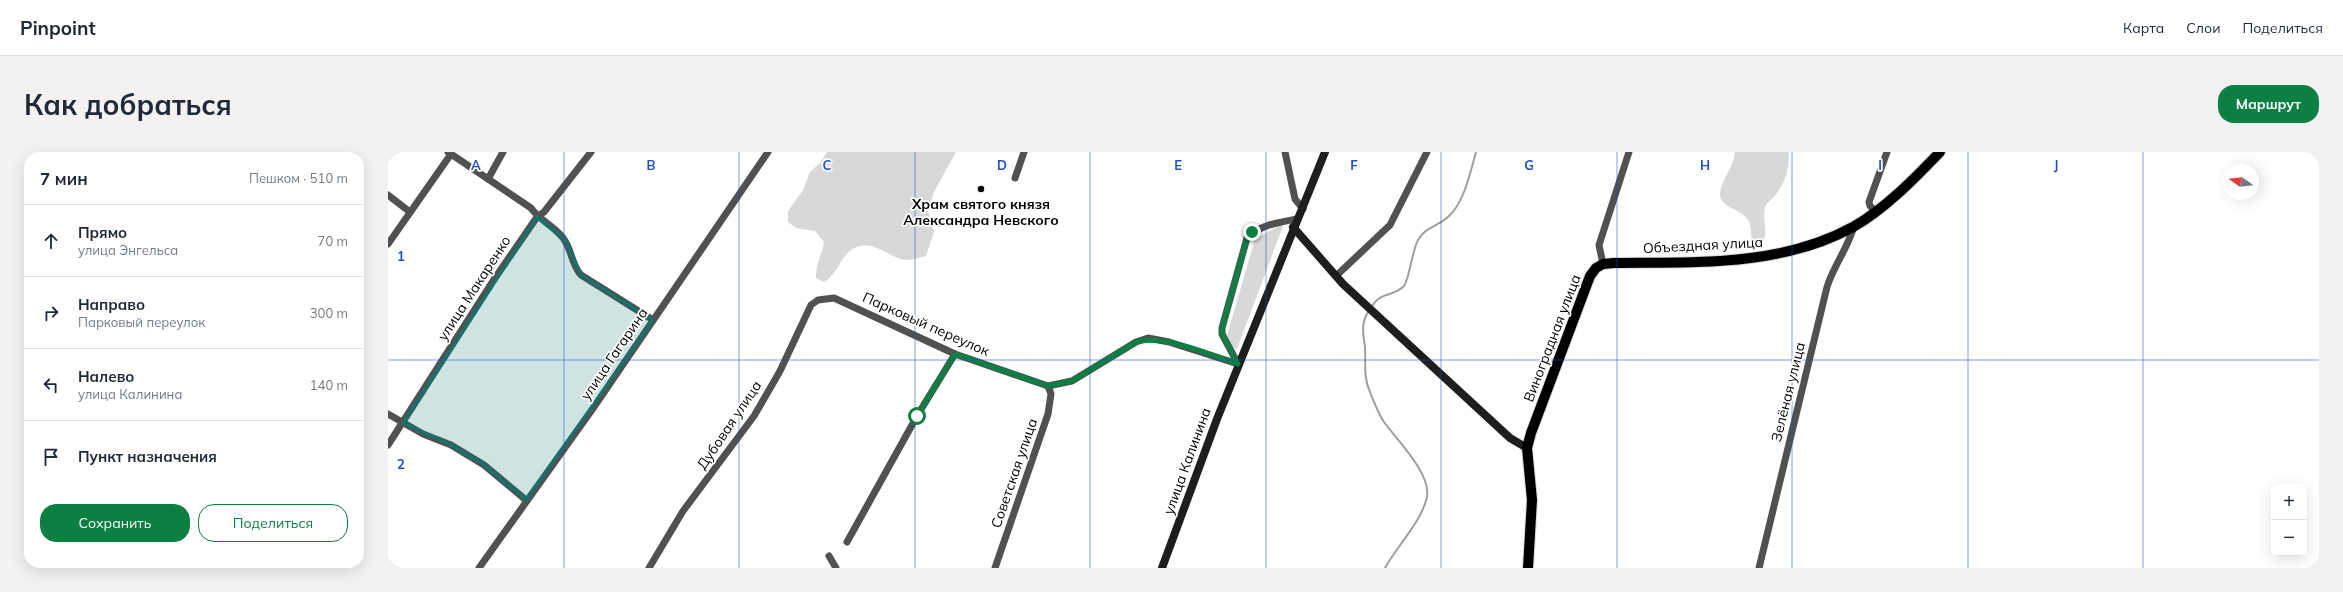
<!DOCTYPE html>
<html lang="ru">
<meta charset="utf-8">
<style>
body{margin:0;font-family:Mulish,sans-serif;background:#f2f2f3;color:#1f2937}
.controls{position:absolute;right:12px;bottom:12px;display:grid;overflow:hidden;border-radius:8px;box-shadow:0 4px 16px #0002}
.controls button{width:36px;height:36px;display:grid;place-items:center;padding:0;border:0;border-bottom:1px solid #e0e1e3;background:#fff;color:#1f2937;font:20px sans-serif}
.compass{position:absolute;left:1835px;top:12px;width:36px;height:36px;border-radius:50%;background:#fff;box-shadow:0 4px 16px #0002;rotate:284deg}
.stop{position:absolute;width:12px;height:12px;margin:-9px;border:3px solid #0b8043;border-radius:50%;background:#fff}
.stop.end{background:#0b8043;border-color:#fff;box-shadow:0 1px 4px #0008}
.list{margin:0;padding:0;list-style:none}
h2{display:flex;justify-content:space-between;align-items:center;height:52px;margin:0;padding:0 16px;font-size:17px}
h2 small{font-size:13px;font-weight:400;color:#747a83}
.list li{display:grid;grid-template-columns:26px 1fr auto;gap:12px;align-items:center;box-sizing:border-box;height:72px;padding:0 16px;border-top:1px solid #e0e1e3}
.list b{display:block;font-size:15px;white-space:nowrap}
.list p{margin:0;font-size:13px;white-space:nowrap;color:#747a83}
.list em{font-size:13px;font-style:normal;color:#747a83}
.actions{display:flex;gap:8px;padding:12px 16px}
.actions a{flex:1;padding:9px 0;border:1px solid #0b8043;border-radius:16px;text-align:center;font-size:14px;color:#0b8043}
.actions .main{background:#0b8043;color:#fff}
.icon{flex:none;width:22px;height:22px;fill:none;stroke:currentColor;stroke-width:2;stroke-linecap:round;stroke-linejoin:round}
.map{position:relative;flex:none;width:1931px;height:416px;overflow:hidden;border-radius:16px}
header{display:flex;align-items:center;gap:24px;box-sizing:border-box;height:56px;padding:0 20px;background:#fff;border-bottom:1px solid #e0e1e3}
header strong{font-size:19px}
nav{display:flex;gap:22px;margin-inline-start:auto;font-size:14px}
.intro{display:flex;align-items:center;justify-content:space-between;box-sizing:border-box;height:96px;padding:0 24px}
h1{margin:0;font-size:28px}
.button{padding:10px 18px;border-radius:16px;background:#0b8043;color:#fff;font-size:14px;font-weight:700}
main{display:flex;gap:24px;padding:0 24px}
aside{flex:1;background:#fff;border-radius:16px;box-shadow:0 4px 16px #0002}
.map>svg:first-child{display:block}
.green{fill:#d8d8d8}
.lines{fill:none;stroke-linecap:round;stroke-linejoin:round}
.stream{stroke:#9f9f9f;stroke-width:2}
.primary-casing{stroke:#dbdbdb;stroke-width:12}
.street{stroke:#515151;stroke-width:7}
.secondary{stroke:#1e1e1e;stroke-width:8}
.primary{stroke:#000;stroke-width:10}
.route{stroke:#0b8043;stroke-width:5}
.marked{fill:#0f766e;fill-opacity:0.2;stroke:#0f766e;stroke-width:3;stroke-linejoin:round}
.grid{fill:none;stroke:#1d4ed8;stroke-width:1;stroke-opacity:0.55}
.poi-dot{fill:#000;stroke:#fff;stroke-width:1.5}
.labels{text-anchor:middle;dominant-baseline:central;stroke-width:3.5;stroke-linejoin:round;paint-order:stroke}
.poi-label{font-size:14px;font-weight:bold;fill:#000;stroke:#fff}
.street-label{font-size:14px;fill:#000;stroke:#fff}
.grid-label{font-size:13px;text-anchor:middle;font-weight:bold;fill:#1d4ed8;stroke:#fff;stroke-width:3.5;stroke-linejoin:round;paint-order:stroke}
</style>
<header>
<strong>Pinpoint</strong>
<nav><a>Карта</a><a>Слои</a><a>Поделиться</a></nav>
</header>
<div class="intro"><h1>Как добраться</h1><a class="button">Маршрут</a></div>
<main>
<aside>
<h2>7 мин<small>Пешком · 510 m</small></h2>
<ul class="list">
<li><svg class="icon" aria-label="ahead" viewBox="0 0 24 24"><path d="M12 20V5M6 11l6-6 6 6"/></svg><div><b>Прямо</b><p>улица Энгельса</p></div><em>70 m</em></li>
<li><svg class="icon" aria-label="right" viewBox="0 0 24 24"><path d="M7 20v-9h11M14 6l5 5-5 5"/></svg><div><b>Направо</b><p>Парковый переулок</p></div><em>300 m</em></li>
<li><svg class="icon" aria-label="left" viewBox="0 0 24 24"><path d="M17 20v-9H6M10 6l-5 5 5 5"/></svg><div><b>Налево</b><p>улица Калинина</p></div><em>140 m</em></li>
<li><svg class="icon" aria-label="arrive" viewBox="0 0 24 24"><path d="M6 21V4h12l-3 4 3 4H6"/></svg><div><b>Пункт назначения</b></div></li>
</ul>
<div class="actions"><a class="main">Сохранить</a><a>Поделиться</a></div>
</aside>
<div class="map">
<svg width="1931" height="416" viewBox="0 0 1931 416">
<rect width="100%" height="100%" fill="#fff"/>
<g class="green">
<path d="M439 0H568L546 40 540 59 546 80 538 104C532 105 525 108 519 108 501 107 489 88 469 95 453 100 451 122 436 130L428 126C427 113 434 103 436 90L427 79 408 76 400 70V59L415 38 422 20 433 10Z"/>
<path d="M1347 0H1401C1401 15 1398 29 1389 41 1386 45 1381 49 1378 53 1372 67 1384 84 1371 94L1364 92C1363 84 1364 75 1360 68 1354 57 1331 55 1332 41 1334 26 1346 15 1347 0Z"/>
<polygon points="894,72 895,74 849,197 845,196 839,183 867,87"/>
</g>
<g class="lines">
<g class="stream">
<path d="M984 154C993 139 1006 145 1016 134 1021 128 1024 99 1030 88 1037 75 1051 74 1061 64 1076 51 1083 18 1088 0"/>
<path d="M980 160C973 171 975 182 977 195 978 210 975 225 982 240 986 250 990 261 996 270 1009 288 1043 321 1039 345 1034 369 1009 394 997 416"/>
</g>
<g class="primary-casing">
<path id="primary" d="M1140 416 1144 348 1139 296 1143 281 1202 124 1208 116 1215 112 1226 111C1306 110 1392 115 1465 75 1497 57 1527 26 1552 0"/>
</g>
<g class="street">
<path d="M60 0 143 56C152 69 171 77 177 89 184 100 184 113 193 123L265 168"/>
<polyline points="897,0 907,47 915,57"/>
<polyline points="627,26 636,0"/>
<polyline points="100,27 115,0"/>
<polyline points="0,43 22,60"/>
<polyline points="1488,59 1482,54 1481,50 1499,0"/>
<polyline points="0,92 63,2"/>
<polyline points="1215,112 1211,93 1241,0"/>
<polyline points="948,124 1002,73 1039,0"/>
<path d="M850 212 834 182V176L859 86C870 73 893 70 909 67"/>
<polyline points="0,262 35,282 63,293 96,313 138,348"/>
<polyline points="0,293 107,126 149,65 156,60 203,0"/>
<polyline points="459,390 529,264 567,202"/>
<polyline points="441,404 448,416"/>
<polyline points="91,416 206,255 380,0"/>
<polyline points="261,416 295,359 366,264 392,219 423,153 430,148 446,146 567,202 660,234 684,229 748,190 760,186 781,190 850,212"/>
<polyline points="607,416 660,262 663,242 660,234"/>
<path d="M1371 416 1439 135C1446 113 1460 96 1466 74"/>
</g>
<g class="secondary">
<polyline points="905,75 955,132 1122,286 1139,296"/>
<polyline points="774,416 829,267 937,0"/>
</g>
<use href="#primary" class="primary"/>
</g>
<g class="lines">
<path class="route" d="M529 264 567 202 660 234 684 229 748 190C777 182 822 203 850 212L834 182V176L859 86 864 80"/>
</g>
<path class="marked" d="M149 65 177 87 193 123 265 168 138 348 96 313 63 293 15 271Z"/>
<path class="grid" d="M176 0V416M351 0V416M527 0V416M702 0V416M878 0V416M1053 0V416M1229 0V416M1404 0V416M1580 0V416M1755 0V416M0 208H1931"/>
<circle class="poi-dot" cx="593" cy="37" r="4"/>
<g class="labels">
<g class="poi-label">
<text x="593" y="52">Храм святого князя<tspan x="593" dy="16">Александра Невского</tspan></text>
</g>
<g class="street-label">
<text transform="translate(1315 93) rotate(-3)">Объездная улица</text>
<text transform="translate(86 136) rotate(-57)">улица Макаренко</text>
<text transform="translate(538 172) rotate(24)">Парковый переулок</text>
<text transform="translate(1164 186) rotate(-69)">Виноградная улица</text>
<text transform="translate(226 202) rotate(-56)">улица Гагарина</text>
<text transform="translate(1400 240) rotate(-76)">Зелёная улица</text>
<text transform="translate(341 273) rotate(-56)">Дубовая улица</text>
<text transform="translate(799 309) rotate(-70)">улица Калинина</text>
<text transform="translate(626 321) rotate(-71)">Советская улица</text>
</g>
</g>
<g class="grid-label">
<text x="88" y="18">A</text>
<text x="263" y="18">B</text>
<text x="439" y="18">C</text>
<text x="614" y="18">D</text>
<text x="790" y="18">E</text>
<text x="966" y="18">F</text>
<text x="1141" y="18">G</text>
<text x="1317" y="18">H</text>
<text x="1492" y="18">I</text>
<text x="1668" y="18">J</text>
<text x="13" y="109">1</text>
<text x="13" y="317">2</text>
</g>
</svg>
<div class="controls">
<button>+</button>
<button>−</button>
</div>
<svg class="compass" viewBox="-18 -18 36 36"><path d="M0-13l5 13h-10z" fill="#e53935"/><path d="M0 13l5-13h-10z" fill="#747a83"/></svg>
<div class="stop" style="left:529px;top:264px"></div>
<div class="stop end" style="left:864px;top:80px"></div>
</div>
</main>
